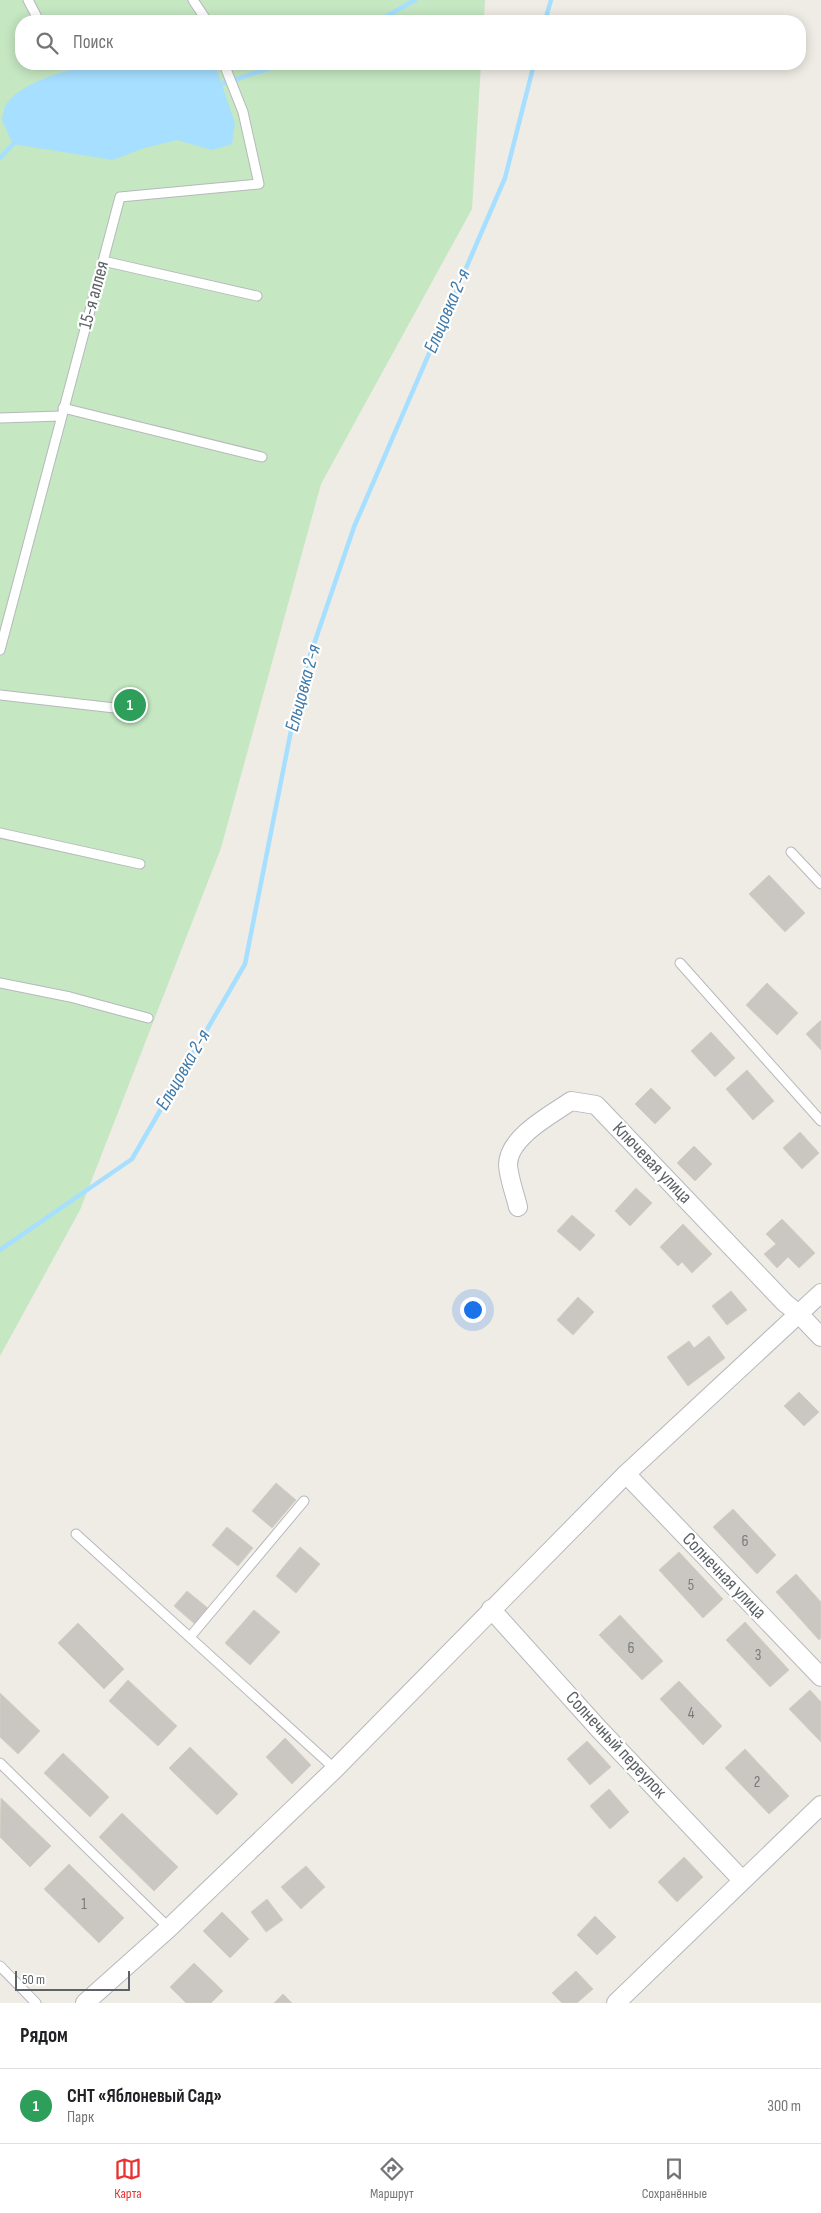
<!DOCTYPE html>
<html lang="ru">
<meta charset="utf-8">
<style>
body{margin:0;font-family:"Sofia Sans Condensed",sans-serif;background:#f6f6f6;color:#202124}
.scale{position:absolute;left:15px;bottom:12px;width:115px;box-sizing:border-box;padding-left:5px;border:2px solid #5d6266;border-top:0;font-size:14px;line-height:18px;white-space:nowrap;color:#5d6266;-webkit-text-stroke:4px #fff;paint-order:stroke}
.you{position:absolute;left:472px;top:1309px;width:18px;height:18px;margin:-12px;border:4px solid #fff;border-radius:50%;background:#1a73e8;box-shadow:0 0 0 8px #1a73e833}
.badge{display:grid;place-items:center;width:32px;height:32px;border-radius:50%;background:#e93232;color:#fff;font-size:16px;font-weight:700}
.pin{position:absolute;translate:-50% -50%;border:2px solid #fff;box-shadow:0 1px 5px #0006}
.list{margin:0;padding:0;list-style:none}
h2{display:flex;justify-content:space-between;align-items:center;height:65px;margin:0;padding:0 20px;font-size:21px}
h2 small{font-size:16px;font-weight:400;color:#757577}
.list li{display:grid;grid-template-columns:32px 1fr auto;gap:15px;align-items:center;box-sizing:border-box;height:75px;padding:0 20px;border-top:1px solid #e0e0e0}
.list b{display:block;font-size:19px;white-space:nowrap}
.list p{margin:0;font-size:16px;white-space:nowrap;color:#757577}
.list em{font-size:16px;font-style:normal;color:#757577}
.icon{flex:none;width:28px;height:28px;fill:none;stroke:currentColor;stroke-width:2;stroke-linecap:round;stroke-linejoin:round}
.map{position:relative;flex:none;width:821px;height:2003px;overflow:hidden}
.search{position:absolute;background:#fff;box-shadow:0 2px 12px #0003;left:15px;right:15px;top:15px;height:55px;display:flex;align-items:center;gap:12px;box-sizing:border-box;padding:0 18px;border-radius:20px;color:#757577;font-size:19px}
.sheet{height:140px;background:#fff}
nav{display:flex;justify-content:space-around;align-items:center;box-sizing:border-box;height:70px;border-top:1px solid #e0e0e0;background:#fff;font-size:14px;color:#757577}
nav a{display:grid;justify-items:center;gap:2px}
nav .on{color:#e93232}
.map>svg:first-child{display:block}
.green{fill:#c5e7c2}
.water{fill:#a6dfff}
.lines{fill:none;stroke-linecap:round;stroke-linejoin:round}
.stream{stroke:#a6dfff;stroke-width:4.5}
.building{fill:#cac7c2;stroke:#d4cec4}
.service-casing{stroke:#b6b8bc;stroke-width:11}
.minor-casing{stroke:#b6b8bc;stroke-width:20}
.service{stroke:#fff;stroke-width:9}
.minor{stroke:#fff;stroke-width:18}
.labels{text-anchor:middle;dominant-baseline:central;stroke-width:4.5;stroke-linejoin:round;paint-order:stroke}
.number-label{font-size:16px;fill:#787b7d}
.street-label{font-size:19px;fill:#5d6266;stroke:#fff}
.water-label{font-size:20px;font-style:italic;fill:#3f7aa9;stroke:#fff}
</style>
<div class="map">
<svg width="821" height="2003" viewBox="0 0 821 2003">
<rect width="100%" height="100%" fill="#efece5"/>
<polygon class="green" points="0,0 485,0 484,21 21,21 21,64 481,64 472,209 321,484 221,848 80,1210 0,1356"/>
<path class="water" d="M98 64H215L235 123 232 144 212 150 177 140 144 148 113 160 13 144 2 120C3 115 4 106 8 102 24 81 74 67 98 64Z"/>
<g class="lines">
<g class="stream">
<polyline points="378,21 415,0"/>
<polyline points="545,21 551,0"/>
<polyline points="222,84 282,64"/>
<polyline points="0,158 13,144"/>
<polyline points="0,1250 132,1159 245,964 300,685 354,527 505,178 534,64"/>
</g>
</g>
<g class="building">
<polygon points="769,875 805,913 785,932 749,894"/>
<polygon points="767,983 798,1013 777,1035 746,1005"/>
<polygon points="820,1021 821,1021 821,1050 806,1034"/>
<polygon points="711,1032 735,1058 715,1077 691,1051"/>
<polygon points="747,1070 774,1101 753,1120 726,1089"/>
<polygon points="651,1088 671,1108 655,1124 635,1104"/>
<polygon points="800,1132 819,1153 802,1169 783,1148"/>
<polygon points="694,1146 712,1164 695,1181 677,1163"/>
<polygon points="636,1188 652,1203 630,1226 615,1211"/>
<polygon points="572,1215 595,1235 580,1251 557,1231"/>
<polygon points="782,1219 815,1253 799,1268 788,1257 777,1268 764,1254 776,1244 766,1234"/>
<polygon points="683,1224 712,1254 692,1273 682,1262 678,1266 660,1247"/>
<polygon points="731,1291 747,1310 727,1325 712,1306"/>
<polygon points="578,1297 594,1312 573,1335 557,1320"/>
<polygon points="709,1336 725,1358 688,1386 667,1357 689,1341 694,1348"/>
<polygon points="799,1392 819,1412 804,1426 784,1406"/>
<polygon points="276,1483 296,1500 272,1528 252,1511"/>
<polygon points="733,1509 776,1555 757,1574 713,1527"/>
<polygon points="227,1527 253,1548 238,1566 212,1545"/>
<polygon points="300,1547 320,1564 296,1593 276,1576"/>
<polygon points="679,1552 723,1599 703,1618 659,1570"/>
<polygon points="796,1574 821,1602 821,1638 819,1640 776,1592"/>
<polygon points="187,1591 209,1609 196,1625 174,1606"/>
<polygon points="254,1610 280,1632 250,1665 225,1643"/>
<polygon points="620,1615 663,1661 642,1680 599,1635"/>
<polygon points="745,1622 789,1670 770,1687 726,1640"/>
<polygon points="78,1623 124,1669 104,1689 58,1643"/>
<polygon points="128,1680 177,1726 158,1746 109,1701"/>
<polygon points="679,1681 722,1726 703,1745 660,1699"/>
<polygon points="810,1690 821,1702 821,1742 789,1709"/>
<polygon points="0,1693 40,1731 18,1754 0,1737"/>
<polygon points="285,1738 311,1765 292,1784 266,1757"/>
<polygon points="587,1741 611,1767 590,1785 567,1759"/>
<polygon points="190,1747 238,1794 217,1815 169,1768"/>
<polygon points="745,1749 789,1796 769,1814 725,1768"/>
<polygon points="63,1753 109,1797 90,1817 44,1773"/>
<polygon points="609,1789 629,1812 610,1829 590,1806"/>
<polygon points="1,1798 51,1846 30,1867 0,1837"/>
<polygon points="122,1813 178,1867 154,1891 99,1837"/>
<polygon points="684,1857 703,1877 677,1902 658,1882"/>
<polygon points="69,1864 124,1918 99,1943 44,1889"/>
<polygon points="306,1866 325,1887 301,1909 281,1887"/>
<polygon points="267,1899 283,1920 266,1932 251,1912"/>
<polygon points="222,1912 249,1939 230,1958 203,1931"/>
<polygon points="595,1916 616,1937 597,1955 577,1935"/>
<polygon points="194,1963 223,1991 211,2003 186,2003 170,1987"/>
<polygon points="576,1971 593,1989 577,2003 562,2003 552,1993"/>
<polygon points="283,1994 292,2003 274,2003"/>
</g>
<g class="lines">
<g class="service-casing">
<g id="service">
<polyline points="28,0 39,21"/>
<polyline points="193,0 207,21"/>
<polyline points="103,261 257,296"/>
<polyline points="63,408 262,457"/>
<polyline points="0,418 61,416"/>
<polyline points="0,650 120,197 259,184 243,112 224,64"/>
<polyline points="0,695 141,711"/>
<polyline points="0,833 140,864"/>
<polyline points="791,852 821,884"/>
<polyline points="680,963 821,1121"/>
<polyline points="0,983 70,997 148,1018"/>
<polyline points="76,1534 335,1769"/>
<polyline points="190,1637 304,1501"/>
<polyline points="0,1763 169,1928"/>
<polyline points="0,1966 36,2003"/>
</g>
</g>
<g class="minor-casing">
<g id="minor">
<path d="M518 1207C515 1194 509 1179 508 1165 508 1137 551 1115 571 1101L596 1105 785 1303 799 1314 821 1337"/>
<polyline points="626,1474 821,1677"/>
<polyline points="491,1609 598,1728 742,1880"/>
<polyline points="85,2003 169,1928 335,1769 626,1474 821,1293"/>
<polyline points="616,2003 821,1805"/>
</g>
</g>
<use href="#service" class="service"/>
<use href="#minor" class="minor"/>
</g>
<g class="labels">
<g class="number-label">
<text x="745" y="1541">6</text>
<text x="691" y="1585">5</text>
<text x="631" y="1648">6</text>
<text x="758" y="1655">3</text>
<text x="691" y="1713">4</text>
<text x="757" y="1782">2</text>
<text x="84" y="1904">1</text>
</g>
<g class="street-label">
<text transform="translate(94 295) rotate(-75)">15-я аллея</text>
<text transform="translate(652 1163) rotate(46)">Ключевая улица</text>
<text transform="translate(724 1576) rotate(46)">Солнечная улица</text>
<text transform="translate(616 1745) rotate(47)">Солнечный переулок</text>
</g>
<g class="water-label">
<text transform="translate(447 311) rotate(-67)">Ельцовка 2-я</text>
<text transform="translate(303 688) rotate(-75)">Ельцовка 2-я</text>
<text transform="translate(183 1070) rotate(-60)">Ельцовка 2-я</text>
</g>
</g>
</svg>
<div class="scale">50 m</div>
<div class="you"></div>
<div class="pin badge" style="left:130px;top:705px;background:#2e9e5b">1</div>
<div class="search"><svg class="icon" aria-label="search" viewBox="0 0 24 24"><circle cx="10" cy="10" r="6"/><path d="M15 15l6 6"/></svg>Поиск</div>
</div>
<section class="sheet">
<h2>Рядом<small></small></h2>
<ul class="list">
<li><span class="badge" style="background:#2e9e5b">1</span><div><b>СНТ «Яблоневый Сад»</b><p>Парк</p></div><em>300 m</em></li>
</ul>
</section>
<nav>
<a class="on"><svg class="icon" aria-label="map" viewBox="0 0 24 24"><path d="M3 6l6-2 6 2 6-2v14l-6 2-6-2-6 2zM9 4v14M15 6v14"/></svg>Карта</a>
<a><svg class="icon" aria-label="directions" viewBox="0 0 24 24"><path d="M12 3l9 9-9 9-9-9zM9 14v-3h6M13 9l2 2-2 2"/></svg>Маршрут</a>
<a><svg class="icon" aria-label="saved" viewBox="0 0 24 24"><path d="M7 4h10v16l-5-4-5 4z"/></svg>Сохранённые</a>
</nav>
